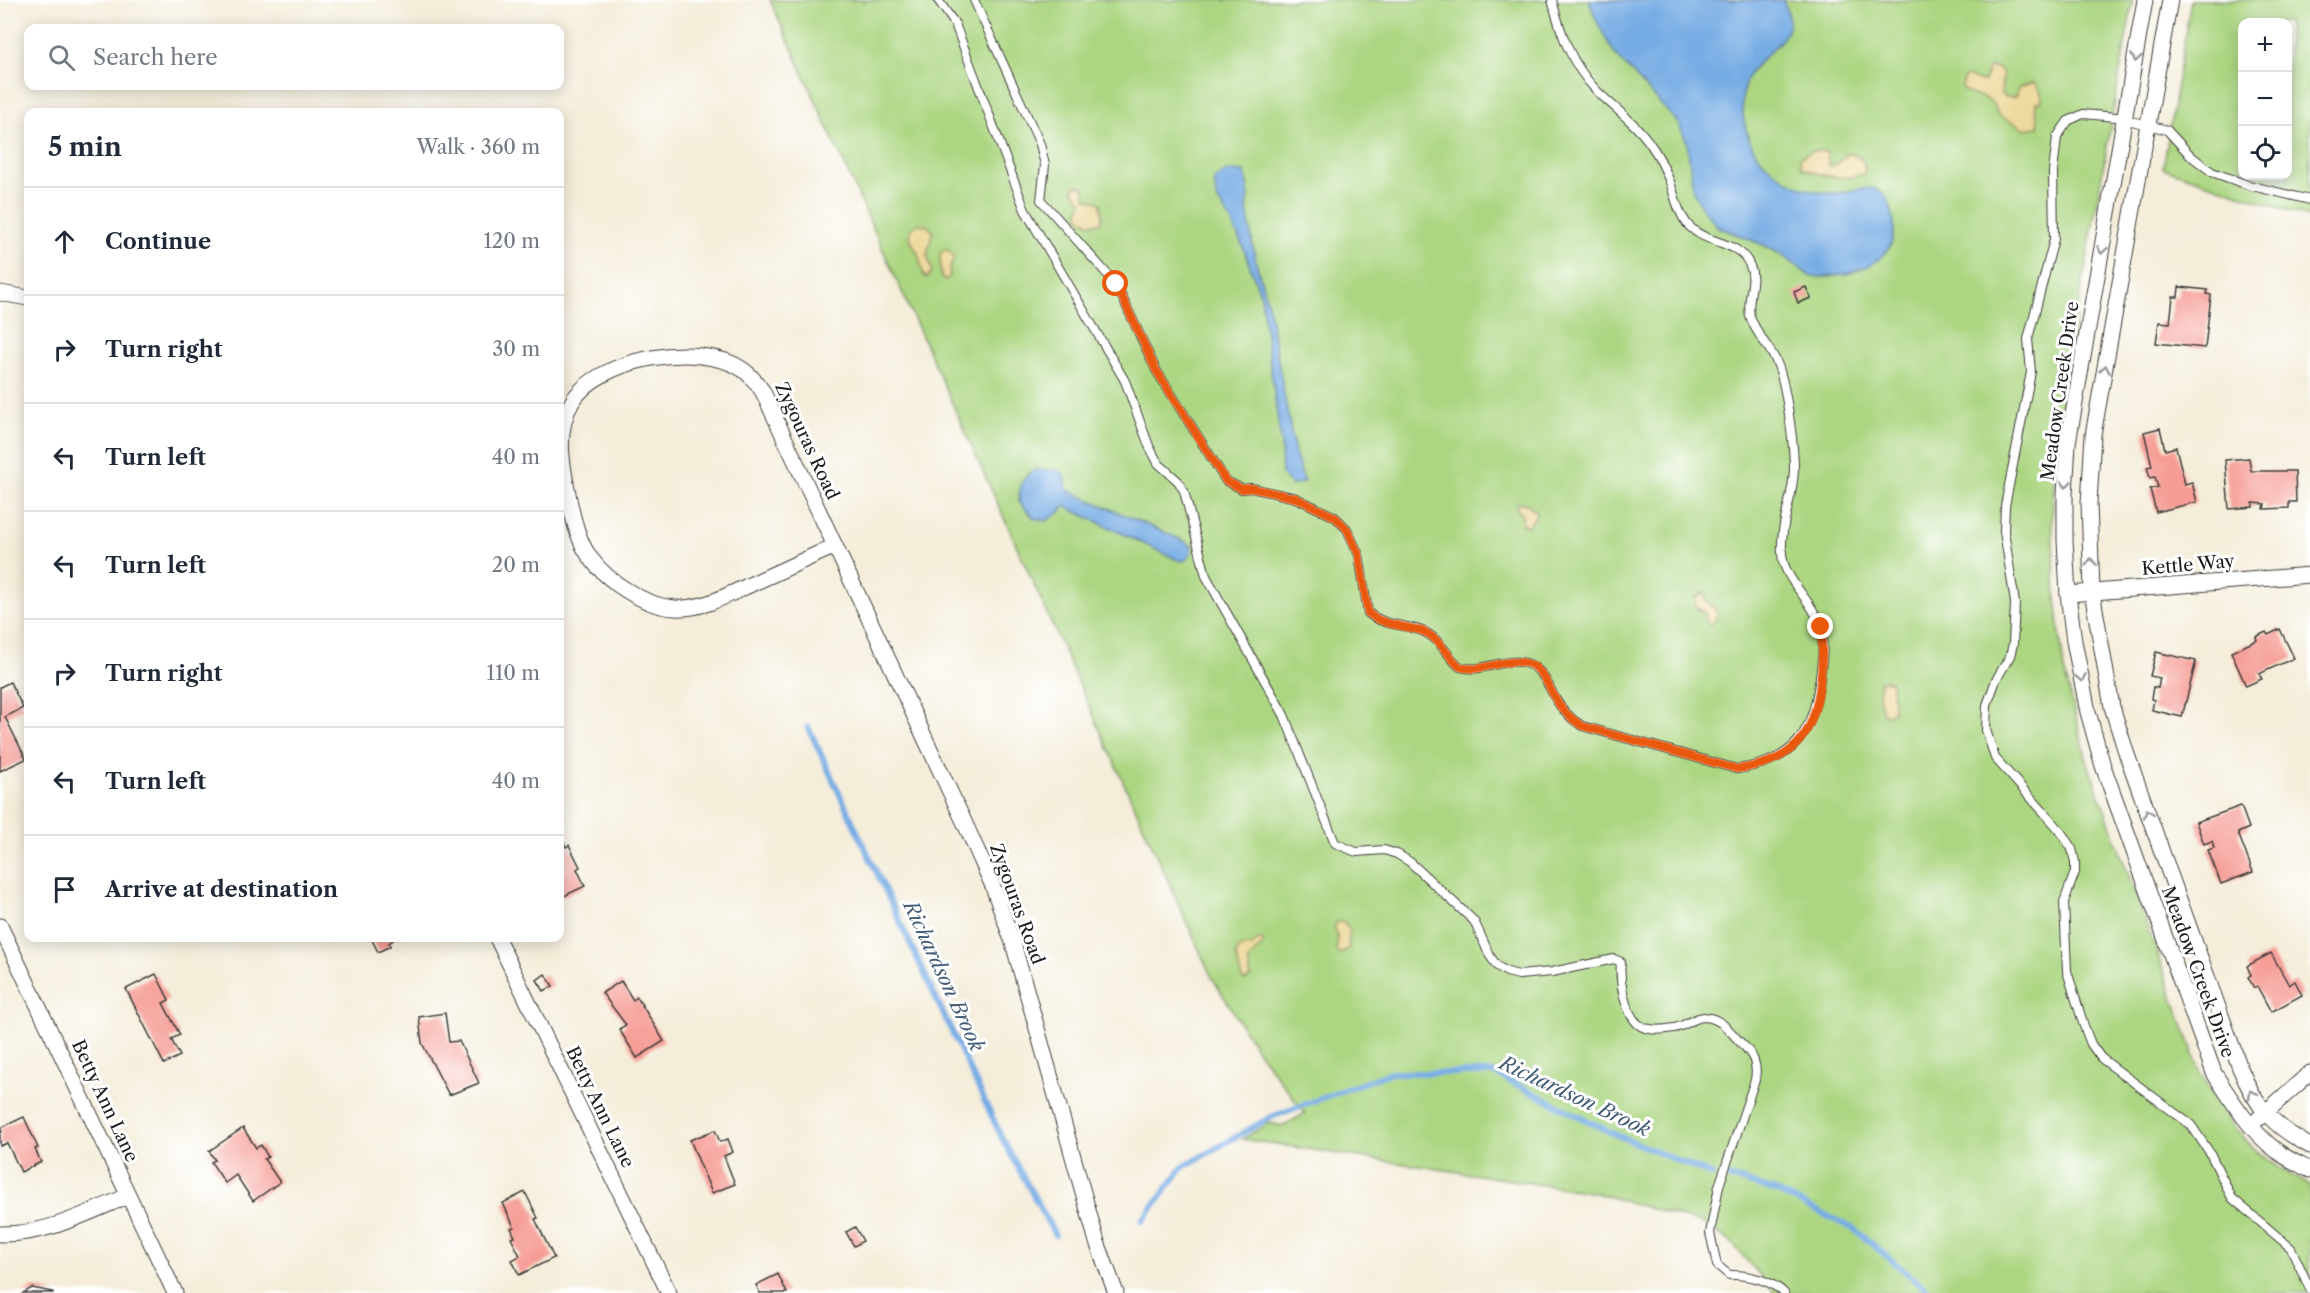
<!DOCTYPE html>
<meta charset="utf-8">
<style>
body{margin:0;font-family:"Libre Caslon Text",serif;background:#f2f2f3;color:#1f2937}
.controls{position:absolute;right:18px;top:18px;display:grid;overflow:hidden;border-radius:12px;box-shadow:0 3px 15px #0003}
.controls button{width:54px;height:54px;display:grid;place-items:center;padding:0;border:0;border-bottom:2px solid #e0e1e3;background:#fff;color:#1f2937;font:30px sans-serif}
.stop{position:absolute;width:18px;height:18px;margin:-14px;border:4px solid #ea580c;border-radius:50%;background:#fff}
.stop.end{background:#ea580c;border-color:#fff;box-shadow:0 2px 6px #0008}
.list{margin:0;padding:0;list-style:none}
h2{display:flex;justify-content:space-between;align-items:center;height:78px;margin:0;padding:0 24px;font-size:26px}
h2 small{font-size:20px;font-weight:400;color:#747a83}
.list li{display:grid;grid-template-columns:39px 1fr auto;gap:18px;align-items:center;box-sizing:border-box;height:108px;padding:0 24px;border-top:2px solid #e0e1e3}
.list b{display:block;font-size:22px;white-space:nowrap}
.list em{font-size:20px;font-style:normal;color:#747a83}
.icon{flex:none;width:33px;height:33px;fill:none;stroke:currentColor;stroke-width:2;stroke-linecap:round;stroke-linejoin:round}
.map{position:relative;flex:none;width:2310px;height:1293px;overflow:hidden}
.search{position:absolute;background:#fff;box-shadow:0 3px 15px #0003;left:24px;top:24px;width:540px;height:66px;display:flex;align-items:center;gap:15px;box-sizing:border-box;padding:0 21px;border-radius:12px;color:#747a83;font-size:22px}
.panel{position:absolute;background:#fff;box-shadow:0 3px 15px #0003;left:24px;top:108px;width:540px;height:834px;border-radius:12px}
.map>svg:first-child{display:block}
.green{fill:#acd681;stroke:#64794e;stroke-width:1.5;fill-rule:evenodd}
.sand{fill:#eeda9e;stroke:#857b5d;stroke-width:1.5}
.water{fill:#76ace4;stroke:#496480;stroke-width:1.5}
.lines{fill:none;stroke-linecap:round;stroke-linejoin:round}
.stream{stroke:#76ace4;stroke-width:6}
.building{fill:#f69c95}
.lane-casing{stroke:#3c3b38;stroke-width:10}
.street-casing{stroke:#3c3b38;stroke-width:17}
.lane{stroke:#fff;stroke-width:8}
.street{stroke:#fff;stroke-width:15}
.oneway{stroke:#999}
.route{stroke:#ea580c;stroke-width:8}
.labels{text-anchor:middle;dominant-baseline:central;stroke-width:6;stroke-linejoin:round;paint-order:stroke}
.street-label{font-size:18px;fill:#1c1c1c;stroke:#fff}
.water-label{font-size:20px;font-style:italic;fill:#445d76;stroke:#fff}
</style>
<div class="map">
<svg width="2310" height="1293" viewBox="0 0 2310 1293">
<rect width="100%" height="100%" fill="#fff"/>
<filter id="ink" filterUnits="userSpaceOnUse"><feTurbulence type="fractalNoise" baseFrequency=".0167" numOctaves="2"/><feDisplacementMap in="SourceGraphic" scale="12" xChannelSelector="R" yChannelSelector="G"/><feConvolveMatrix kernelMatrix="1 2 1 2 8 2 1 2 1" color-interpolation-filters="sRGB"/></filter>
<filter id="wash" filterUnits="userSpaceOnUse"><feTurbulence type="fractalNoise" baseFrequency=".008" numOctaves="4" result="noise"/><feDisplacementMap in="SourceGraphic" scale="24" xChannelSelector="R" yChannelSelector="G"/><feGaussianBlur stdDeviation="1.35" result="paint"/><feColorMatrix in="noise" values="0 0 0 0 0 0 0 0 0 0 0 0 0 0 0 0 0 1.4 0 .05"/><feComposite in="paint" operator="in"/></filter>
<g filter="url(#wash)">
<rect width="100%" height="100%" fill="#f4edd9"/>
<g class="green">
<path d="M770 0H2133L2066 376 2057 440 2052 518 2056 598 2064 670 2087 761 2201 1074C2230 1128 2254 1158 2310 1185V1293H1775L1732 1243 1705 1224 1596 1193 1242 1139 1269 1123 1284 1126 1305 1113 1259 1053 1211 976Z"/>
<path d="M2191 0H2310V218L2163 168ZM2242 22H2288V176H2242Z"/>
</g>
<g class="sand">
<path d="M1989 67 1998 68 2003 74 2001 94 2004 97H2016L2019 87 2034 82C2038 89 2042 90 2042 101L2036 102C2033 111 2040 118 2038 127L2024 129C2015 121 2006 121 1999 115 1995 111 1995 106 1991 102 1983 94 1972 100 1962 87L1964 77 1969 76 1978 81H1984Z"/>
<path d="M1812 151H1822L1827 153 1829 166 1836 165 1847 154C1859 154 1867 161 1864 174 1843 181 1820 176 1801 167L1800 157Z"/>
<polygon points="1076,185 1084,187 1086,198 1101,203 1102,218 1100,223 1089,223 1080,218 1079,212 1082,201 1073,190"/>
<path d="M918 224 927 225 933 232 927 255 932 271 928 277H925C921 270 921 264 919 257 916 247 907 240 911 229Z"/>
<polygon points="948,250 954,257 949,270 950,276 945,280 941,278 940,255 942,251"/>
<polygon points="1518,503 1528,504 1536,512 1534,519 1528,526 1522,525 1522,514 1516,508"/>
<path d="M1704 593 1706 602C1714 605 1718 610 1716 619L1711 625 1708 624 1704 612 1696 607 1695 598Z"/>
<path d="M1888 680 1892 682 1893 712 1884 715C1878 707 1879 691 1880 681Z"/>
<polygon points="1343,921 1350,930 1348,936 1349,948 1340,954 1336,950 1338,939 1334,929 1336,923"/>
<polygon points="1260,939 1263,941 1263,944 1248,961 1251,977 1245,981 1242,979 1236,955 1238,950 1241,947 1251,946"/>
</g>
<g class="water">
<path d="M1589 0H1783C1803 38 1768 47 1751 72 1739 89 1741 110 1746 129 1755 168 1799 194 1837 193 1851 192 1868 183 1881 192 1889 198 1891 208 1893 216 1903 265 1847 278 1811 277L1785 257 1766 246 1718 227 1702 208 1693 191 1687 142 1678 123 1614 53 1596 20Z"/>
<polygon points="1227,171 1245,172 1249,196 1247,208 1255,258 1268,305 1295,453 1304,482 1291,486 1282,474 1281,444 1261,297 1243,247 1230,219 1217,199 1214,180"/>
<path d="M1034 470H1057L1065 476 1067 490 1182 540 1192 546 1191 553 1187 560 1180 561 1064 506 1059 513 1046 521 1034 518 1019 502C1019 486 1021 479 1034 470Z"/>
</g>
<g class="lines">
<g class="stream">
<polyline points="808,727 1002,1138 1055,1235"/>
<polyline points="1729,1177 1776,1191 1854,1229 1931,1293"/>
<polyline points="1142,1221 1183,1167 1271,1117 1390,1073 1494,1073 1612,1133 1712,1175"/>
</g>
</g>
<g id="blocks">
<g class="building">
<polygon points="1806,287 1811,298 1798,303 1794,292"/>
<polygon points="2179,287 2208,290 2207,294 2211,295 2205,348 2156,343 2159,322 2170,323 2173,297 2178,297"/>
<polygon points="2160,428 2165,450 2176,447 2185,484 2192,482 2197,502 2156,512 2150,489 2158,487 2155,477 2150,478 2147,467 2152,466 2144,432"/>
<polygon points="2249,458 2251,471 2295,471 2296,502 2289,502 2289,508 2264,509 2265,504 2253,503 2253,507 2229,509 2225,460"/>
<polygon points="2280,629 2294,658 2259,674 2262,679 2246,686 2231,652 2257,640 2256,637 2266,632 2268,635"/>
<polygon points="2156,652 2196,661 2182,717 2152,710 2154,700 2151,699 2153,687 2158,688 2160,678 2150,676"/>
<polygon points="10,682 23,708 5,717 26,759 0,771 0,687"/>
<polygon points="2241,806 2249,828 2238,833 2253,872 2221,884 2208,850 2214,848 2212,841 2204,844 2196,822"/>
<polygon points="560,832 566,847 569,845 580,867 577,869 585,886 562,897 560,893"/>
<polygon points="371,938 392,938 393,940 389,943 390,946 378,952"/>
<polygon points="2271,953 2289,985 2295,981 2302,995 2271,1012 2257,986 2254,988 2248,977 2251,975 2247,966"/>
<polygon points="156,974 169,1000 163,1003 180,1035 171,1039 180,1056 164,1064 126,989"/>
<polygon points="545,974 553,986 544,991 537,980"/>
<polygon points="621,981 633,1000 637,997 664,1041 637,1058 619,1029 626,1025 602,993"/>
<polygon points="445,1013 449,1042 459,1041 479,1083 449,1095 422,1043 419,1017"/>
<polygon points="24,1117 38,1148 35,1149 41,1162 21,1172 7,1143 0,1146 0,1133 2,1132 0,1128"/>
<polygon points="243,1128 256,1148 261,1145 268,1157 264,1159 280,1182 253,1201 236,1175 225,1183 211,1162 215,1160 209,1151"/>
<polygon points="715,1130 720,1142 728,1139 733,1152 724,1156 735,1184 712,1193 690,1140"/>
<polygon points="525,1192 538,1218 535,1219 554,1258 519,1275 512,1260 520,1256 511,1238 515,1237 511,1228 514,1227 503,1203"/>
<polygon points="855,1227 863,1241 854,1246 846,1232"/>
<polygon points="778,1274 787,1293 760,1293 756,1285"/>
<polygon points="32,1288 53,1292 53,1293 23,1293"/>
</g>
</g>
</g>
<g filter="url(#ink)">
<use href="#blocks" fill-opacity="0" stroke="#3c3b38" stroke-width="1.5"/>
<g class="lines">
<g class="lane-casing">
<g id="lane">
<path d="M938 0 955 24 1025 210 1125 381 1149 446 1158 463 1178 481 1184 491 1206 576 1284 715 1335 843 1356 852 1384 850 1397 854 1410 862 1474 921 1490 956 1497 966 1507 972 1519 975 1552 972 1614 959 1621 962C1619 980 1624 1011 1638 1024 1647 1032 1663 1030 1674 1028 1684 1027 1694 1017 1704 1017 1722 1018 1730 1032 1741 1043 1753 1054 1758 1064 1755 1080L1719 1186 1710 1233 1717 1265 1729 1275C1746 1274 1771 1280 1784 1293"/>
<path d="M974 0 1040 144 1045 165 1041 200 1116 284 1156 370 1226 481 1242 489 1251 488 1296 498 1335 517 1347 529 1359 555 1368 613C1384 626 1404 624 1422 631 1439 637 1447 656 1460 667 1481 673 1499 660 1520 662 1540 664 1546 681 1554 696 1560 708 1571 719 1582 726L1737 769C1796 761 1813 733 1820 677 1822 661 1825 642 1820 626 1813 600 1784 581 1782 554 1780 522 1794 497 1794 468 1794 445 1786 383 1777 363 1770 347 1755 333 1750 316 1746 299 1757 281 1750 266 1740 240 1708 245 1690 227 1679 216 1675 197 1670 182 1665 169 1659 156 1651 145 1636 123 1614 108 1596 90 1571 64 1561 34 1552 0"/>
<polyline points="2310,200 2248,185 2212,172 2191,156 2167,130 2116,117 2083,114 2068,121 2057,137 2053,172 2054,239 2028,339 2031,372 2005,506 2004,531 2015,603 2013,644 2010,656 1996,680 1987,705 1986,730 1995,758 2059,829 2072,849 2075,862 2075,872 2064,902 2067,971 2084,1026 2091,1044 2101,1058 2191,1125 2210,1153 2232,1198 2291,1248 2310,1289"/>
</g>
</g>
<g class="street-casing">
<g id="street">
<path d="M2145 0 2068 443 2065 494V540L2068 594 2074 641 2088 712 2103 766 2214 1073C2232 1101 2250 1131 2277 1151 2287 1159 2299 1164 2310 1170"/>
<path d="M2170 0 2093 435 2089 503 2092 592 2112 707 2127 755 2240 1068C2256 1107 2273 1126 2310 1146"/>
<polyline points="0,293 28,298"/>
<path d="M835 546C809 558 782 570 756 582 731 593 704 610 675 608 654 607 634 596 617 584 586 561 578 541 570 504 564 471 553 434 572 402 599 357 699 341 742 369 751 375 757 383 763 392L967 828 992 884 1013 943 1097 1242 1116 1293"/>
<polyline points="2068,594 2310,575"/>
<polyline points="0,926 175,1293"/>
<polyline points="497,938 669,1293"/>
<polyline points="2258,1119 2310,1073"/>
<path d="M0 1234C46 1235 87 1213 128 1196"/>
</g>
</g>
<use href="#lane" class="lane"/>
<use href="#street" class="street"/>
</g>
<defs><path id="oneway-chevron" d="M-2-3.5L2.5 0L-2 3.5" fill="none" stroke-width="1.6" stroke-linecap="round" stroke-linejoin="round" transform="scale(1.5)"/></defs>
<g class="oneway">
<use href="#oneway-chevron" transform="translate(2136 58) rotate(99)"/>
<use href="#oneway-chevron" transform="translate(2102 250) rotate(100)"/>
<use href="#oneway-chevron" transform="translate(2105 369) rotate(-80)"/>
<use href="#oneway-chevron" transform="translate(2066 484) rotate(94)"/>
<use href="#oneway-chevron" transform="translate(2091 562) rotate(-93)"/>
<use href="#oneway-chevron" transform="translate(2081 678) rotate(79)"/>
<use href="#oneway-chevron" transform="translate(2148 813) rotate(-110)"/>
<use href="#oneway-chevron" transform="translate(2252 1094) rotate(-120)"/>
</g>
</g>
<g class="lines" filter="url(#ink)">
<path class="route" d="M1116 284 1156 370 1226 481 1242 489 1251 488 1296 498 1335 517 1347 529 1359 555 1368 613C1384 626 1404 625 1422 631 1439 637 1447 656 1460 667 1481 673 1499 660 1520 662 1540 663 1546 681 1554 696 1560 708 1571 719 1582 726L1737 769C1759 766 1780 761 1797 744 1822 718 1824 661 1821 627"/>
</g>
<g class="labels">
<g class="street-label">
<text transform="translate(2060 391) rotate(-82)">Meadow Creek Drive</text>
<text transform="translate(807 441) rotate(65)">Zygouras Road</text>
<text transform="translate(2188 565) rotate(-5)">Kettle Way</text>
<text transform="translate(1017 904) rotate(70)">Zygouras Road</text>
<text transform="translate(2198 972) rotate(70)">Meadow Creek Drive</text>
<text transform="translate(105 1101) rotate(65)">Betty Ann Lane</text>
<text transform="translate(600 1107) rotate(64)">Betty Ann Lane</text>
</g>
<g class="water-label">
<text transform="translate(944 976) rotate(65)">Richardson Brook</text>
<text transform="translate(1575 1096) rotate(25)">Richardson Brook</text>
</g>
</g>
</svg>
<div class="controls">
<button>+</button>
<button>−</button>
<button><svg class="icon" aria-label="locate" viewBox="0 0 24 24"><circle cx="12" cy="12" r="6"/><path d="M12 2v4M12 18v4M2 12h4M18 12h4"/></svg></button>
</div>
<div class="stop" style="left:1116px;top:284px"></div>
<div class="stop end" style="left:1821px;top:627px"></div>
<div class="search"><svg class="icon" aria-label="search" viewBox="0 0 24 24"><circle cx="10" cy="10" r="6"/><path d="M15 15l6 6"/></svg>Search here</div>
<section class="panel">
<h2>5 min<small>Walk · 360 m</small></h2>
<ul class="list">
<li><svg class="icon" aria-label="ahead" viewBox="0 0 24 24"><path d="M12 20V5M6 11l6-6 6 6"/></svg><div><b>Continue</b></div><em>120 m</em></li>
<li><svg class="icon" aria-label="right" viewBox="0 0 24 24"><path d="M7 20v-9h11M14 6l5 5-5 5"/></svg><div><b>Turn right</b></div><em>30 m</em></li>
<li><svg class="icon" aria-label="left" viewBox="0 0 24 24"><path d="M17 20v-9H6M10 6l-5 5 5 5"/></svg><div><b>Turn left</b></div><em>40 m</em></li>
<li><svg class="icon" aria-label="left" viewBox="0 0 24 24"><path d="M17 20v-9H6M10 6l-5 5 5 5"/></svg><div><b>Turn left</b></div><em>20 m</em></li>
<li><svg class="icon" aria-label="right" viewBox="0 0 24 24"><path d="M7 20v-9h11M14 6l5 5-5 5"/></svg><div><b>Turn right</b></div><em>110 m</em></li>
<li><svg class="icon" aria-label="left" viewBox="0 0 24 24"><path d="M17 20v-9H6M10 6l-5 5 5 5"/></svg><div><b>Turn left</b></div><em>40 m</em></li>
<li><svg class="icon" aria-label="arrive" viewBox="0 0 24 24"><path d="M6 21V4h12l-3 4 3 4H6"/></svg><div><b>Arrive at destination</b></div></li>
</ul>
</section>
</div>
